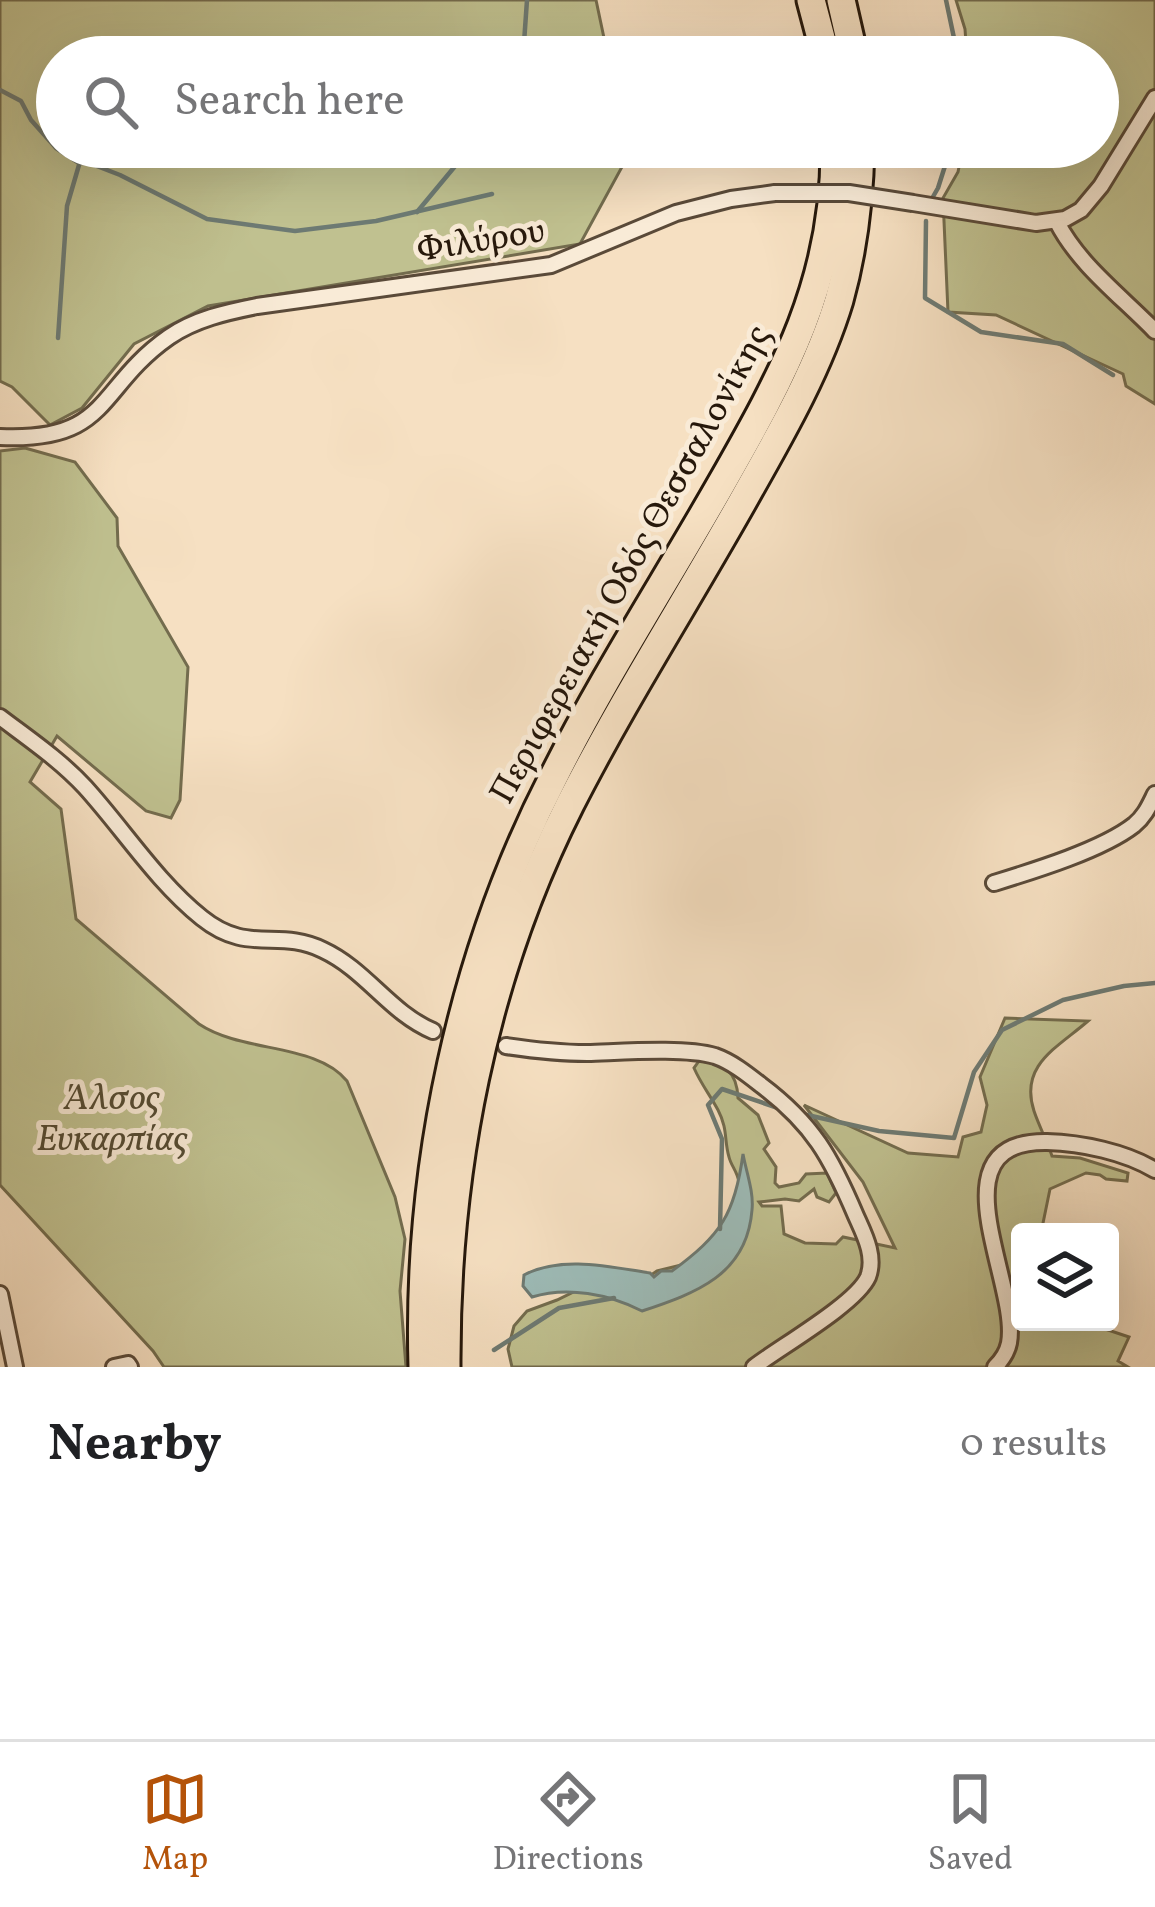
<!DOCTYPE html>
<meta charset="utf-8">
<style>
body{margin:0;font-family:Vollkorn,serif;background:#f2f2f2;color:#202124}
.controls{position:absolute;right:36px;bottom:36px;display:grid;overflow:hidden;border-radius:12px;box-shadow:0 12px 48px #0002}
.controls button{width:108px;height:108px;display:grid;place-items:center;padding:0;border:0;border-bottom:3px solid #e0e0e0;background:#fff;color:#202124;font:60px sans-serif}
.list{margin:0;padding:0;list-style:none}
h2{display:flex;justify-content:space-between;align-items:center;height:156px;margin:0;padding:0 48px;font-size:51px}
h2 small{font-size:39px;font-weight:400;color:#757577}
.icon{flex:none;width:66px;height:66px;fill:none;stroke:currentColor;stroke-width:2;stroke-linecap:round;stroke-linejoin:round}
.map{position:relative;flex:none;width:1155px;height:1367px;overflow:hidden}
.search{position:absolute;background:#fff;box-shadow:0 12px 48px #0002;left:36px;right:36px;top:36px;height:132px;display:flex;align-items:center;gap:30px;box-sizing:border-box;padding:0 42px;border-radius:66px;color:#757577;font-size:45px}
.sheet{height:372px;background:#fff}
nav{display:flex;justify-content:space-around;align-items:center;box-sizing:border-box;height:168px;border-top:3px solid #e0e0e0;background:#fff;font-size:33px;color:#757577}
nav a{display:grid;justify-items:center;gap:6px}
nav .on{color:#b45309}
.map>svg:first-child{display:block}
.green{fill:#c0c190;stroke:#736c4e;stroke-width:3}
.water{fill:#9dbcb8;stroke:#6d7a73;stroke-width:3}
.lines{fill:none;stroke-linecap:round;stroke-linejoin:round}
.stream{stroke:#6d7a73;stroke-width:4.5}
.minor-casing{stroke:#5a4a39;stroke-width:20}
.motorway-casing{stroke:#26180b;stroke-width:33}
.minor{stroke:#f9ebd7;stroke-width:14}
.motorway{stroke:#f6e0c2;stroke-width:27}
.minor-bridge-casing{stroke:#5a4a39;stroke-width:20;stroke-linecap:butt}
.minor-bridge{stroke:#f9ebd7;stroke-width:14}
.labels{text-anchor:middle;dominant-baseline:central;stroke-width:10;stroke-linejoin:round;paint-order:stroke}
.street-label{font-size:36px;fill:#26180b;stroke:#f9ebd7}
.park-label{font-size:36px;font-style:italic;fill:#544b33;stroke:#f9ebd7}
</style>
<div class="map">
<svg width="1155" height="1367" viewBox="0 0 1155 1367">
<rect width="100%" height="100%" fill="#f6e0c2"/>
<filter id="stains"><feTurbulence type="fractalNoise" baseFrequency=".00167" numOctaves="4"/><feColorMatrix values="0 0 0 0 .2 0 0 0 0 .09 0 0 0 0 .02 0 0 0 .5 -.17"/></filter>
<radialGradient id="worn" r=".72"><stop offset=".6" stop-color="#630" stop-opacity="0"/><stop offset="1" stop-color="#630" stop-opacity=".3"/></radialGradient>
<g class="green">
<polygon points="0,0 596,0 608,57 57,57 57,147 628,147 629,154 580,244 208,306 134,344 82,408 50,425 12,387 0,381"/>
<polygon points="956,0 1155,0 1155,404 1126,386 1123,374 996,315 948,312 943,198 958,172 963,147 1098,147 1098,57 967,57 965,29"/>
<path d="M25 448 75 462 117 518 118 546 188 667 180 800 171 818 146 811 57 736 30 782 61 809 76 919 199 1024C242 1053 317 1043 347 1081L395 1197 405 1239 400 1291 406 1367H164L153 1351 0 1185V451Z"/>
<path d="M1005 1018 1088 1021C1057 1048 1019 1065 1034 1111 1039 1126 1047 1141 1052 1156L1080 1158 1128 1173 1127 1181 1106 1179 1100 1175 1086 1173 1050 1189 1042 1228 1044 1232H1020V1322H1063L1066 1326 1077 1322H1094L1096 1326 1129 1337 1118 1361 1128 1367H512L508 1349 514 1326 527 1311 557 1300 610 1274 648 1277 657 1271 714 1257C724 1234 740 1208 739 1183 738 1172 731 1166 729 1157 724 1140 728 1129 718 1110 710 1095 701 1084 694 1068L699 1061C725 1063 737 1072 738 1098L758 1115 769 1143 764 1149 776 1167 775 1183 779 1187 799 1183 806 1174 827 1173 836 1193 829 1202 817 1197 814 1189 799 1201 785 1199 759 1202 762 1206H781L784 1234 805 1243 836 1244 843 1237 895 1248 863 1182 804 1105 908 1153 958 1157 963 1137 981 1132 987 1105 980 1077Z"/>
</g>
<path class="water" d="M743 1154C746 1171 754 1192 752 1210 747 1275 696 1293 642 1311 609 1294 567 1286 532 1297L523 1286 524 1275C561 1255 611 1267 650 1273L654 1277 661 1271H672C721 1235 735 1214 743 1154Z"/>
<g class="lines">
<g class="stream">
<polyline points="946,0 958,57"/>
<polyline points="518,57 524,43 527,0"/>
<polyline points="0,90 21,101 31,120 56,148 79,163 89,163 120,175 207,219 295,231 376,221 492,194"/>
<polyline points="930,202 938,188 951,147"/>
<polyline points="417,212 471,147"/>
<polyline points="926,221 925,298 981,332 1063,344 1113,375"/>
<polyline points="58,338 67,206 79,165"/>
<polyline points="798,1113 879,1131 954,1138 974,1072 1002,1030 1063,1000 1124,986 1155,983"/>
<polyline points="720,1229 722,1139 708,1105 722,1089 781,1109"/>
<polyline points="494,1350 559,1308 614,1298"/>
</g>
<g class="minor-casing">
<g id="minor">
<polyline points="913,203 1036,223 1065,219 1081,210 1101,186 1155,98"/>
<path d="M1057 222C1079 265 1121 296 1155 331"/>
<path d="M0 437C111 442 96 388 169 337 195 319 227 312 257 306L551 265 676 213 731 199 775 193"/>
<path d="M0 717C29 739 60 760 85 787 124 830 156 881 202 918 248 955 278 928 323 950 366 970 390 1013 433 1031"/>
<path d="M994 883C1033 871 1102 850 1134 825 1145 816 1149 806 1155 794"/>
<path d="M506 1046C533 1050 560 1053 587 1053 622 1052 684 1047 715 1056 732 1062 747 1074 761 1085 813 1124 831 1157 856 1216 864 1234 876 1256 868 1277 856 1304 780 1347 754 1367"/>
<polyline points="0,1294 15,1367"/>
<polyline points="114,1367 128,1364 130,1367"/>
<path d="M995 1367C1002 1360 1007 1353 1009 1343 1020 1284 931 1140 1047 1142 1082 1143 1125 1152 1155 1170"/>
</g>
</g>
<g class="motorway-casing">
<g id="motorway">
<polyline points="811,0 826,57"/>
<polyline points="841,0 854,57"/>
<path d="M423 1367C417 1168 462 955 553 778 603 678 664 584 720 486 784 374 836 281 835 147"/>
<path d="M446 1367C445 1173 482 978 570 804 625 696 691 594 750 488 784 428 819 366 839 300 853 250 859 198 860 147"/>
</g>
</g>
<use href="#minor" class="minor"/>
<use href="#motorway" class="motorway"/>
<g class="minor-bridge-casing">
<polyline id="minor-bridge" points="775,193 849,193 913,203"/>
</g>
<use href="#minor-bridge" class="minor-bridge"/>
</g>
<g class="labels">
<g class="street-label">
<text transform="translate(481 242) rotate(-9)">Φιλύρου</text>
<text transform="translate(632 565) rotate(-61)">Περιφερειακή Οδός Θεσσαλονίκης</text>
</g>
<g class="park-label">
<text x="112" y="1100">Άλσος<tspan x="112" dy="41">Ευκαρπίας</tspan></text>
</g>
</g>
<rect width="100%" height="100%" filter="url(#stains)"/>
<rect width="100%" height="100%" fill="url(#worn)"/>
</svg>
<div class="controls">
<button><svg class="icon" aria-label="layers" viewBox="0 0 24 24"><path d="M12 4l9 5-9 5-9-5zM3 14l9 5 9-5"/></svg></button>
</div>
<div class="search"><svg class="icon" aria-label="search" viewBox="0 0 24 24"><circle cx="10" cy="10" r="6"/><path d="M15 15l6 6"/></svg>Search here</div>
</div>
<section class="sheet">
<h2>Nearby<small>0 results</small></h2>
<ul class="list">
</ul>
</section>
<nav>
<a class="on"><svg class="icon" aria-label="map" viewBox="0 0 24 24"><path d="M3 6l6-2 6 2 6-2v14l-6 2-6-2-6 2zM9 4v14M15 6v14"/></svg>Map</a>
<a><svg class="icon" aria-label="directions" viewBox="0 0 24 24"><path d="M12 3l9 9-9 9-9-9zM9 14v-3h6M13 9l2 2-2 2"/></svg>Directions</a>
<a><svg class="icon" aria-label="saved" viewBox="0 0 24 24"><path d="M7 4h10v16l-5-4-5 4z"/></svg>Saved</a>
</nav>
